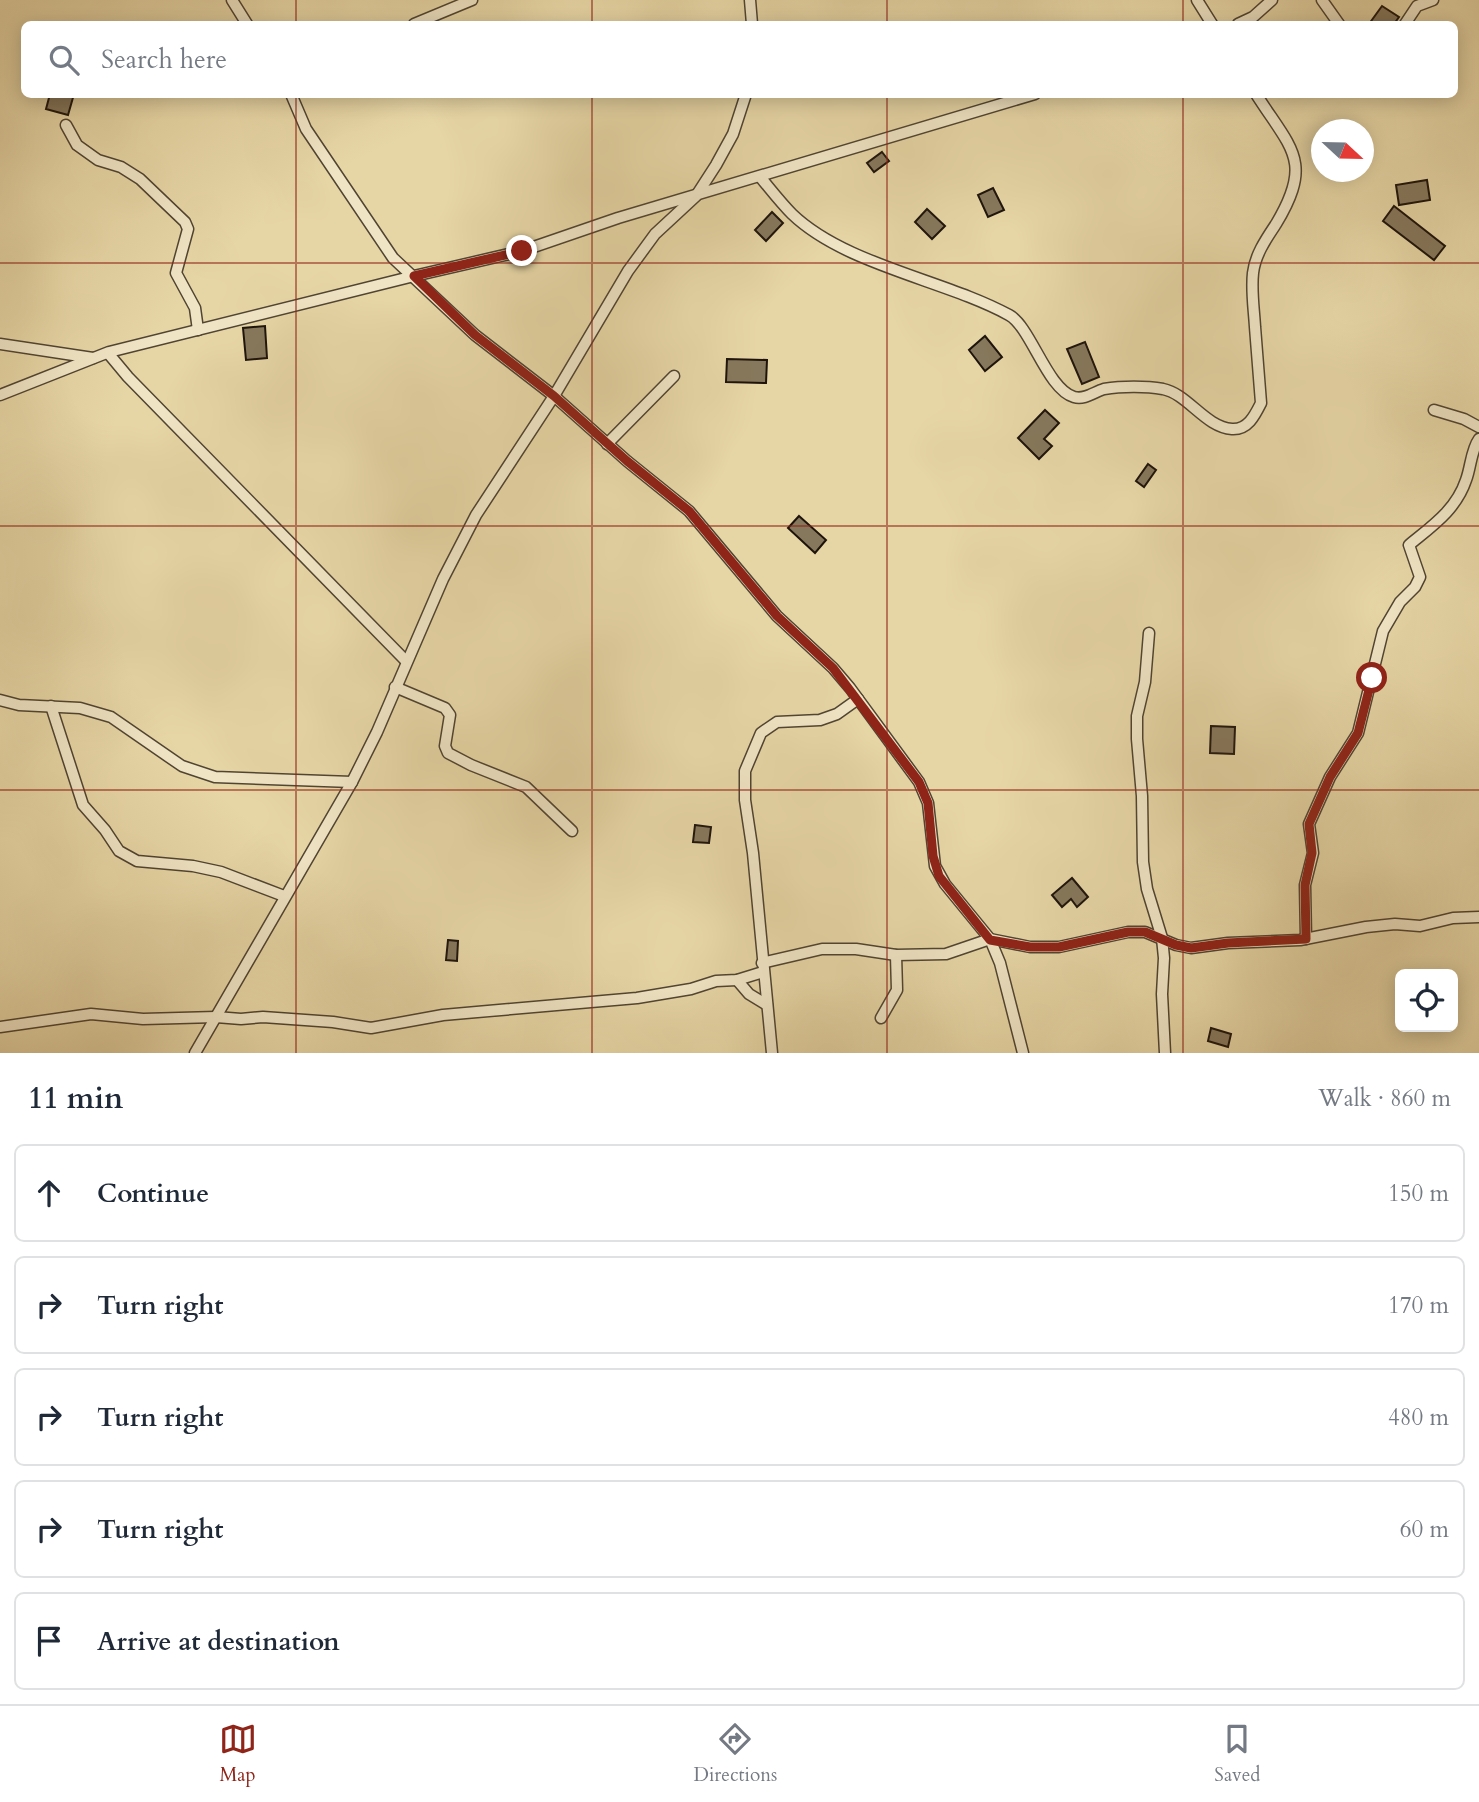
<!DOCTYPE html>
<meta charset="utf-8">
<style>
body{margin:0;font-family:Cardo,serif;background:#f6f6f7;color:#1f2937}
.controls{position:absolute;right:21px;bottom:21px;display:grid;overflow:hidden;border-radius:10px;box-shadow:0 4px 18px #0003}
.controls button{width:63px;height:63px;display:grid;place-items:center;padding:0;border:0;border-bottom:2px solid #e0e1e3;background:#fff;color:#1f2937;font:35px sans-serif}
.compass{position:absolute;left:1311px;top:119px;width:63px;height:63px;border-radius:50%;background:#fff;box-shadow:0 4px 18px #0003;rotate:112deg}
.stop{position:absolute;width:21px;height:21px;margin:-16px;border:5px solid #8f2418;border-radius:50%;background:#fff}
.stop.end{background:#8f2418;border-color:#fff;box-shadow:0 2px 7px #0008}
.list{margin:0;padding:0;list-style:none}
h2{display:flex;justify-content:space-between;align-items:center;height:91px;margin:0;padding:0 28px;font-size:30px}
h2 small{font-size:23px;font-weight:400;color:#747a83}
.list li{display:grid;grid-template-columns:46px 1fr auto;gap:21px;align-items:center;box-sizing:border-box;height:98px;margin:0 14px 14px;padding:0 14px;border:2px solid #e0e1e3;border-radius:10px}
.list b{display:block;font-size:26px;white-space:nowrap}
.list em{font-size:23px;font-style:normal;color:#747a83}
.icon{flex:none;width:38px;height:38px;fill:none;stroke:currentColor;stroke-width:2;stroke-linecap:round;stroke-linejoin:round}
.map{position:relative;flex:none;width:1479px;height:1053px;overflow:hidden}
.search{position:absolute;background:#fff;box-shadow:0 4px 18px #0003;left:21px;right:21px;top:21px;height:77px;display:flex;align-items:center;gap:18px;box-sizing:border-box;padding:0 24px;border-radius:10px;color:#747a83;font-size:26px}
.sheet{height:651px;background:#fff}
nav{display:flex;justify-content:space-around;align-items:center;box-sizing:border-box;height:98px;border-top:2px solid #e0e1e3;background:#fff;font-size:19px;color:#747a83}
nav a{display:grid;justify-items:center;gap:4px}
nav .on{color:#8f2418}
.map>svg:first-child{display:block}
.building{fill:#86785c;stroke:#1e140c;stroke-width:2}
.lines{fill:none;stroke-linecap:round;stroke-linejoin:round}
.minor-casing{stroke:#504432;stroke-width:13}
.minor{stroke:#efe4c4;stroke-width:10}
.route{stroke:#8f2418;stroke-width:9}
.grid{fill:none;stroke:#8f2418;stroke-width:2;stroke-opacity:0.55}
</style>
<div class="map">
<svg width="1479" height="1053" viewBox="0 0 1479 1053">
<rect width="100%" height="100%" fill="#e6d5a5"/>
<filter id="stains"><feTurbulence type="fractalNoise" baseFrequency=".00286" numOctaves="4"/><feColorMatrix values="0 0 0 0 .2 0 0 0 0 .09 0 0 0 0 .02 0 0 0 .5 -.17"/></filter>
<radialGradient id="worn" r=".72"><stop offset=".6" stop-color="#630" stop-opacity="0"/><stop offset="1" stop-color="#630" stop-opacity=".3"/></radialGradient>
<g class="building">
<polygon points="1382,6 1399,17 1394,24 1369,24"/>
<polygon points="50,94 74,94 68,115 46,109"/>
<polygon points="882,152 889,161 874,172 867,163"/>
<polygon points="1427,180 1430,200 1399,205 1396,185"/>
<polygon points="993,188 1004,210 988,217 978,195"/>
<polygon points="1394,206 1445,246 1434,260 1383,221"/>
<polygon points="927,209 945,226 932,239 915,222"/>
<polygon points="772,212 783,223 766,241 755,230"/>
<polygon points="265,326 267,358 246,360 243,328"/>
<polygon points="985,336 1002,357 985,371 969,350"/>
<polygon points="1085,342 1099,377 1082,384 1067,349"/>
<polygon points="727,359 767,360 766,383 726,382"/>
<polygon points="1045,410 1059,423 1044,439 1052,446 1039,459 1018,438"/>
<polygon points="1148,464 1156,470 1144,487 1136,481"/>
<polygon points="799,516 826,540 815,553 788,528"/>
<polygon points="1211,726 1235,727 1234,754 1210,753"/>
<polygon points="695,825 711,827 709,843 693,842"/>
<polygon points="1072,878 1088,897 1077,907 1071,899 1062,907 1052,895"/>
<polygon points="448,940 458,941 457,961 446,960"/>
<polygon points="1211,1028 1231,1034 1228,1047 1208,1041"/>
</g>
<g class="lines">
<g class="minor-casing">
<g id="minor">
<polyline points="232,0 247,24"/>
<polyline points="750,0 752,24"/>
<polyline points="1197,0 1212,24"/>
<polyline points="1322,0 1339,24"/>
<polyline points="414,24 472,0"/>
<polyline points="1238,24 1253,17 1272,0"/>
<polyline points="1405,24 1417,6 1433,0"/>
<polyline points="291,94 306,129 393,258 475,335 554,396 627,461 689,511 777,616 833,668 850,688 919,782 928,803 935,866 945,884 990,939 1000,963 1023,1053"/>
<polyline points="66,125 77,145 98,160 121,167 140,179 185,222 188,229 176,273 195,308 198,330"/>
<path d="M761 178C771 190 781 203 792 214 845 265 945 280 1009 315 1031 327 1047 389 1074 397 1085 400 1094 392 1104 389 1122 386 1146 386 1163 389 1188 394 1205 427 1232 429 1248 430 1255 415 1261 403 1259 378 1257 352 1255 327 1254 309 1251 291 1253 273 1255 255 1266 239 1276 224 1314 161 1291 149 1256 94"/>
<polyline points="0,344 93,358"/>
<polyline points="108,353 128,377 406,661"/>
<polyline points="0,395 109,352 414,276 522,251 618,218 1035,94"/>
<polyline points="1434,410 1464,419 1479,427"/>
<polyline points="607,444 674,376"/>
<polyline points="1149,633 1145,682 1137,716 1137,739 1142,796 1143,862 1147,889 1162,938 1164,958 1162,994 1165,1053"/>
<polyline points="395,687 445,708 450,715 445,746 448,753 471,765 526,787 572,831"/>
<polyline points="0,700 19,705 80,708 111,717 182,766 215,777 352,782"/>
<polyline points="51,706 83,805 105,830 119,851 137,861 193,866 221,872 284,896"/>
<path d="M1306 939 1305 885 1313 853 1309 824 1330 777 1358 733 1383 631 1400 602 1415 587 1420 577 1409 545C1432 526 1456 510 1466 480 1471 467 1471 450 1479 439"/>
<polyline points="762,963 822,949 856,949 896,955 946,954 990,939 1030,947 1059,947 1128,932 1145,932 1176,945 1191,948 1228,943 1300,940 1366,927 1395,924 1420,926 1453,918 1479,917"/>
<polyline points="737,980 749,994 767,1005"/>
<polyline points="881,1018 897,990 896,955"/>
<polyline points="0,1027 91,1014 143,1019 216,1017 241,1019 263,1017 333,1022 371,1028 443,1015 637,998 691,989 716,981 737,980 763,972"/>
<polyline points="195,1053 352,782 377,732 443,579 476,515 554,396 628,271 655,234 696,196 716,165 733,134 746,94"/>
<polyline points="772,1053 753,853 745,800 745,771 761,733 777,722 820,720 837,714 858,699"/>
</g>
</g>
<use href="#minor" class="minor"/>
</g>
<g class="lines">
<polyline class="route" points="522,251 414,276 475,335 554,396 627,461 689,511 777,616 833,668 919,782 928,803 933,856 939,876 990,940 1030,947 1059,947 1128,932 1145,932 1176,945 1191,948 1228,943 1306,939 1305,885 1312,853 1309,824 1330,777 1358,733 1372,678"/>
</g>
<path class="grid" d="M296 0V24M592 0V24M887 0V24M1183 0V24M296 94V1053M592 94V1053M887 94V1053M1183 94V1053M0 263H1479M0 526H1479M0 790H1479"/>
<rect width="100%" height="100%" filter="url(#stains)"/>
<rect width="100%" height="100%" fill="url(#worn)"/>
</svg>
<div class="controls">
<button><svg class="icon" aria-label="locate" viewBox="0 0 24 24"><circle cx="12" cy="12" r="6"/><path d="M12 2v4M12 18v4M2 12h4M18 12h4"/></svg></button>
</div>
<svg class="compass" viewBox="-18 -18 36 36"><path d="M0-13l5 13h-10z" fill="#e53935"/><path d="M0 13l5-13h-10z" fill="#747a83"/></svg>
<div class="stop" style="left:1372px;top:678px"></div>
<div class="stop end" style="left:522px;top:251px"></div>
<div class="search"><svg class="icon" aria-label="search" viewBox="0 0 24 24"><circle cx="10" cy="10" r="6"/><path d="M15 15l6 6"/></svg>Search here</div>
</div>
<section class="sheet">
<h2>11 min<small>Walk · 860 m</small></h2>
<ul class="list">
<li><svg class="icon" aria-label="ahead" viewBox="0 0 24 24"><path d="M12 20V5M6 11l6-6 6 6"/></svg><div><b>Continue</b></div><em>150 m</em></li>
<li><svg class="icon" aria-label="right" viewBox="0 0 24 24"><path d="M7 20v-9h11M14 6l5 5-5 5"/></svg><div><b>Turn right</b></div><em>170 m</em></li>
<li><svg class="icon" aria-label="right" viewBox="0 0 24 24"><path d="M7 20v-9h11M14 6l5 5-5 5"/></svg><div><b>Turn right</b></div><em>480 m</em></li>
<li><svg class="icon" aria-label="right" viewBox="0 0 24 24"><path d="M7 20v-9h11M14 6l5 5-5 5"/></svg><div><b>Turn right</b></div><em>60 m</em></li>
<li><svg class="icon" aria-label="arrive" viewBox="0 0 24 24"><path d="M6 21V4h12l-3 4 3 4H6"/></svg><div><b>Arrive at destination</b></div></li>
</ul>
</section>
<nav>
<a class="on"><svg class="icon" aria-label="map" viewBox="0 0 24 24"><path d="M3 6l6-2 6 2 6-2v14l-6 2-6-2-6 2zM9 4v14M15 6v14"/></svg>Map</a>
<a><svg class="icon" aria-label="directions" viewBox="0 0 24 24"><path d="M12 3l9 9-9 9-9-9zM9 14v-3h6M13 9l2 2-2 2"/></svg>Directions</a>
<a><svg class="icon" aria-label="saved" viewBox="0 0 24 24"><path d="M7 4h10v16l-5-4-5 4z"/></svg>Saved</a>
</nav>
